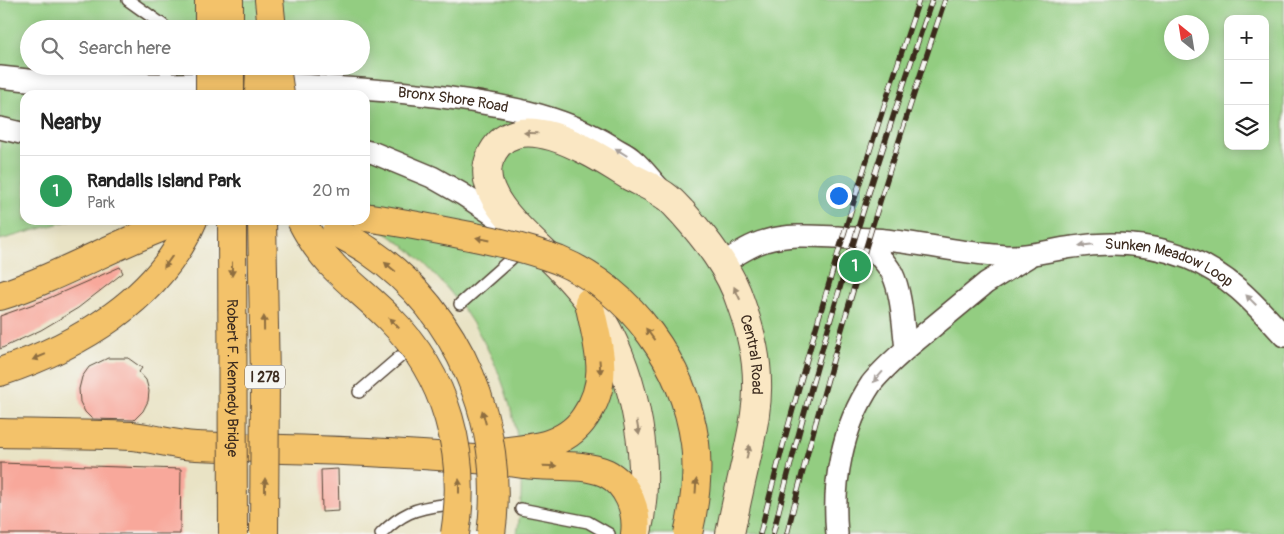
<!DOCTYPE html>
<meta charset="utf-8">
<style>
body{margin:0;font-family:Pangolin,sans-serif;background:#f6f6f6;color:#222}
.controls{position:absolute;right:15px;top:15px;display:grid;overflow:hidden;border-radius:10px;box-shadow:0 2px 12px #0003}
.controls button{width:45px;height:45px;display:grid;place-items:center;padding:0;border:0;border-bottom:1px solid #e0e0e0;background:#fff;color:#222;font:25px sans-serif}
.compass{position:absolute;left:1164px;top:15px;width:45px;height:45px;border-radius:50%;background:#fff;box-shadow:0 2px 12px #0003;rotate:330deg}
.you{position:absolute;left:838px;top:195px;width:18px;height:18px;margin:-12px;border:4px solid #fff;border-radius:50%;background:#1a73e8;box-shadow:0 0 0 8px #1a73e833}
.badge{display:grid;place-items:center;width:32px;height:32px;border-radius:50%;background:#1f6fb2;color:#fff;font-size:16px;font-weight:700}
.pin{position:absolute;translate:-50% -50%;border:2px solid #fff;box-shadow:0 1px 5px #0006}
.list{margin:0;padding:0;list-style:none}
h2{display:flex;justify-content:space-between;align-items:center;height:65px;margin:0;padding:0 20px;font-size:21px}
h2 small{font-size:16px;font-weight:400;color:#767676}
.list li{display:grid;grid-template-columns:32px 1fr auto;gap:15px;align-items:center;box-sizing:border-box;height:70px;padding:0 20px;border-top:1px solid #e0e0e0}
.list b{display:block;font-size:19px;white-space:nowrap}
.list p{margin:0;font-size:16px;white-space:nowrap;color:#767676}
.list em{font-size:16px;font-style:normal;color:#767676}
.icon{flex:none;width:28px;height:28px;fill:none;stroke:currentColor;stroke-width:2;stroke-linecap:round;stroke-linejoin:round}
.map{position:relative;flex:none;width:1284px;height:534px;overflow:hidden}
.search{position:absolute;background:#fff;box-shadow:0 2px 12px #0003;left:20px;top:20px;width:350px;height:55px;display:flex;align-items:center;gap:12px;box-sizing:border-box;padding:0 18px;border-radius:28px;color:#767676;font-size:19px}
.panel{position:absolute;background:#fff;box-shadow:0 2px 12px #0003;left:20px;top:90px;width:350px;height:135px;border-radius:15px}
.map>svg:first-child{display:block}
.green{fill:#93cd81;stroke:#677c50;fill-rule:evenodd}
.building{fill:#f8a89b}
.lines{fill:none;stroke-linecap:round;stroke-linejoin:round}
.lane-casing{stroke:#554637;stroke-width:14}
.street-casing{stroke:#554637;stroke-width:24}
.secondary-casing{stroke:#554637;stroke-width:30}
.highway-casing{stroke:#554637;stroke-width:30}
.lane{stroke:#fff;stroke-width:11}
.street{stroke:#fff;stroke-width:21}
.secondary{stroke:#fae7c3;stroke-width:28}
.highway{stroke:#f3c26a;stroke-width:28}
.rail-casing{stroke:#3b2a1e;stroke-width:5.5}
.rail{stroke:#f6f6f2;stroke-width:4;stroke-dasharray:11;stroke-linecap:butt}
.highway-bridge-casing{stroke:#554637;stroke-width:30;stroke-linecap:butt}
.highway-bridge{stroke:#f3c26a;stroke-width:28}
.oneway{fill:#9a8870}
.oneway2{fill:#a79f9a}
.oneway3{fill:#8e6e40}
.labels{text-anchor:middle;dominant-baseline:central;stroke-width:4;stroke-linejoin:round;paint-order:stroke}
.shield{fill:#f6f6f2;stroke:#73675e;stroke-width:1}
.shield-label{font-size:14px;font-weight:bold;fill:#3b2a1e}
.street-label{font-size:15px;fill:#3b2a1e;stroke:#f6f6f2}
</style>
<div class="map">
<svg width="1284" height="534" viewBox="0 0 1284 534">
<rect width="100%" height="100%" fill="#f6f6f2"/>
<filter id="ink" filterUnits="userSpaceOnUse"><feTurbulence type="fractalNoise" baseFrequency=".02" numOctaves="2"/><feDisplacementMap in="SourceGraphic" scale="10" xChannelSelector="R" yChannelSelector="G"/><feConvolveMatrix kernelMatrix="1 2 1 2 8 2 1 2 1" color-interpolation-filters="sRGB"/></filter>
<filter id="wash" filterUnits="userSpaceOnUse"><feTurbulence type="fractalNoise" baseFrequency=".0096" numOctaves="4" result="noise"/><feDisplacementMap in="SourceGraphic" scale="20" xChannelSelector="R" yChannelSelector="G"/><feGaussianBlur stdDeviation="1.12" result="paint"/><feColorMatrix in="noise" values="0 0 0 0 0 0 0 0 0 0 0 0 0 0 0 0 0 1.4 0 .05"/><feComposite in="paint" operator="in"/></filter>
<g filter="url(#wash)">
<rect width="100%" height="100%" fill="#e9e3c5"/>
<path class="green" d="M0 0H1284V534H517C532 448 506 361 451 293 439 279 426 264 412 252 397 240 381 230 365 220V95H25V220H71L0 240ZM1228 19H1265V146H1228ZM1172 22H1202V52H1172ZM29 29H361V66H29Z"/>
<g id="blocks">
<g class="building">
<polygon points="120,267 123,273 78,308 41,330 0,349 0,316 42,301"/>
<polygon points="108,358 128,358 142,368 139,372 146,380 149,391 148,401 143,411 134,420 92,419 85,412 80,402 79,389 82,377 89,367"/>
<polygon points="0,463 181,469 180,534 0,534"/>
<polygon points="338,469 339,511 322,512 321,470"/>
</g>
</g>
</g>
<g filter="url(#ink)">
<use href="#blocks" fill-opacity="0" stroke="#554637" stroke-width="1"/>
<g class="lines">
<g class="lane-casing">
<g id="lane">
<polyline points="128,0 163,25 164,29"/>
<polyline points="166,66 167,84"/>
<polyline points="460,304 521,250"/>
<polyline points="359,392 402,355"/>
<polyline points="521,509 588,522 609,534"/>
<path d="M381 534C401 514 415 508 443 505"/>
</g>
</g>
<g class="street-casing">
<g id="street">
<polyline points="0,77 55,83 167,84 226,83"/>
<path id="s1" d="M264 83C321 86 378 89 435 96 497 104 559 113 613 147 619 151 627 154 632 159 642 167 650 178 658 187"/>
<polyline points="0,128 25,134"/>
<polyline points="365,151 374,153 432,177 462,194 509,225"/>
<path id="s2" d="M722 264C736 255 750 245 765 241 788 234 814 236 837 237 856 239 875 238 894 241 931 245 968 254 1006 256 1030 257 1050 250 1073 247 1112 241 1152 244 1188 258 1230 275 1255 304 1284 336"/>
<polyline points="906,349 986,283 1028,257"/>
<path d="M837 534C832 483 842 427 871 384 881 371 894 360 906 349 903 326 902 293 892 273 884 259 873 249 861 239"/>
</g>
</g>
<g class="secondary-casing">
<g id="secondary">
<path id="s3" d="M637 533C653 466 636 379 602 320 591 302 576 285 561 269 538 244 473 198 490 158 514 100 597 156 629 176 642 183 657 189 668 198 673 202 678 208 682 212 706 239 730 269 741 304 750 329 757 356 757 382 758 407 752 432 747 456 741 482 735 508 730 534"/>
</g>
</g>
<g class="highway-casing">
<g id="highway">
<polyline points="209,0 209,29"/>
<polyline points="229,0 229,29"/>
<polyline points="269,0 272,29"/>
<path d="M0 296C63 276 119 241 182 220"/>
<path d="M0 372C79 346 159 299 193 220"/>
<path d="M0 433C44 434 88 434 132 436 153 438 174 445 196 446 305 450 415 451 524 464 550 468 581 462 606 473 628 484 638 511 635 534"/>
<path d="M499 452C514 450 530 449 545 445 561 440 576 431 585 417 612 379 597 344 589 302"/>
</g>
</g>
<use href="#lane" class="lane"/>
<use href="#street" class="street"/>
<use href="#secondary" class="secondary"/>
<use href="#highway" class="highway"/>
<g class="rail-casing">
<g id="rail">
<path d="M760 534C805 354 860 176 919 0"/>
<path d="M773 534C817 354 872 176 932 0"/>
<path d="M787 534C831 354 886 176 945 0"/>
</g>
</g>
<use href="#rail" class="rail"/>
<g class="highway-bridge-casing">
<g id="highway-bridge">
<polyline points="210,66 210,95"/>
<polyline points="230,66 230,95"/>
<polyline points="276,66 280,95"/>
<polyline points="259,95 260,66"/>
<path d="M365 217C400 222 435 229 470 236 500 242 529 249 558 260 632 291 684 364 695 443 699 474 695 504 688 534"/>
<path id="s4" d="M232 220 233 534"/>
<polyline points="262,220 265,379 264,534"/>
<path d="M301 220C310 238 322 255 336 269 353 286 372 301 389 318 447 376 468 454 455 534"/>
<path d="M336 232C347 238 359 244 369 251 460 313 506 426 491 534"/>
</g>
</g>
<use href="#highway-bridge" class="highway-bridge"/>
</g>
<defs><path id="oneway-solid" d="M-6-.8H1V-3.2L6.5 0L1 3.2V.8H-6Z" transform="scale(1.25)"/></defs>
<g class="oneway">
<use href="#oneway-solid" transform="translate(531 133) rotate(-179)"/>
<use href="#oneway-solid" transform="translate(737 293) rotate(-115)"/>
<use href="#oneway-solid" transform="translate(638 428) rotate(80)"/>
<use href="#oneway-solid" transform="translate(748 452) rotate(-78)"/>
</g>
<g class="oneway2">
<use href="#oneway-solid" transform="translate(621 152) rotate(-148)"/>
<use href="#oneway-solid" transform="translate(1086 245) rotate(174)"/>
<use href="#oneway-solid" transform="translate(1251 300) rotate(-135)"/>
<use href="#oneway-solid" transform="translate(878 377) rotate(131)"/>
</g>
<g class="oneway3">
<use href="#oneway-solid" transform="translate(483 239) rotate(-168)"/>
<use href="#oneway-solid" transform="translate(168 262) rotate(125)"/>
<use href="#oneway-solid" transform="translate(390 267) rotate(-140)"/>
<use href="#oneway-solid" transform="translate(232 269) rotate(90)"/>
<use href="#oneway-solid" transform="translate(264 323) rotate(-91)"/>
<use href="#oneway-solid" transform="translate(394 323) rotate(-134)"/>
<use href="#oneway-solid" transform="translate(650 334) rotate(-126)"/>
<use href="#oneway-solid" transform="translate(39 357) rotate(157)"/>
<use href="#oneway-solid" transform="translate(600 367) rotate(86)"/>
<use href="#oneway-solid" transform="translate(484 417) rotate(-105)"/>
<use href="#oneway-solid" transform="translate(550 466) rotate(1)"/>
<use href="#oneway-solid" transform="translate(265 485) rotate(-90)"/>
<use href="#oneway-solid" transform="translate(459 486) rotate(-90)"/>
<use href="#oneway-solid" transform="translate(696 486) rotate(-86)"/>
</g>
</g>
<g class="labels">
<rect class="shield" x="245" y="365.5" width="40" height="23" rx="4"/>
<g class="shield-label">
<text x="265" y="377">I 278</text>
</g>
<g class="street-label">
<text stroke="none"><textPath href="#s1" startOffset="190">Bronx Shore Road</textPath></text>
<text stroke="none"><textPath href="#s2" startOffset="459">Sunken Meadow Loop</textPath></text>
<text stroke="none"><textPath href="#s3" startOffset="812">Central Road</textPath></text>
<text stroke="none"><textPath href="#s4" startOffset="158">Robert F. Kennedy Bridge</textPath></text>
</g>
</g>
</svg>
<div class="controls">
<button>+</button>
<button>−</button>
<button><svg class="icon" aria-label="layers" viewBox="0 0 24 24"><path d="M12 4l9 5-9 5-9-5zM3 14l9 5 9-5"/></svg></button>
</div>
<svg class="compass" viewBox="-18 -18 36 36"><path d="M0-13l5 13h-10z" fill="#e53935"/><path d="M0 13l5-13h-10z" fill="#767676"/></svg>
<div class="you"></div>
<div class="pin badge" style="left:855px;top:266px;background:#2e9e5b">1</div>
<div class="search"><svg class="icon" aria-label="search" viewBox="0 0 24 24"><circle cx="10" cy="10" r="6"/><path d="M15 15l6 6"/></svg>Search here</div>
<section class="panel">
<h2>Nearby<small></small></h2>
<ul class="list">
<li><span class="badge" style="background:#2e9e5b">1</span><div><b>Randalls Island Park</b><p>Park</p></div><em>20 m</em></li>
</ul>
</section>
</div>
